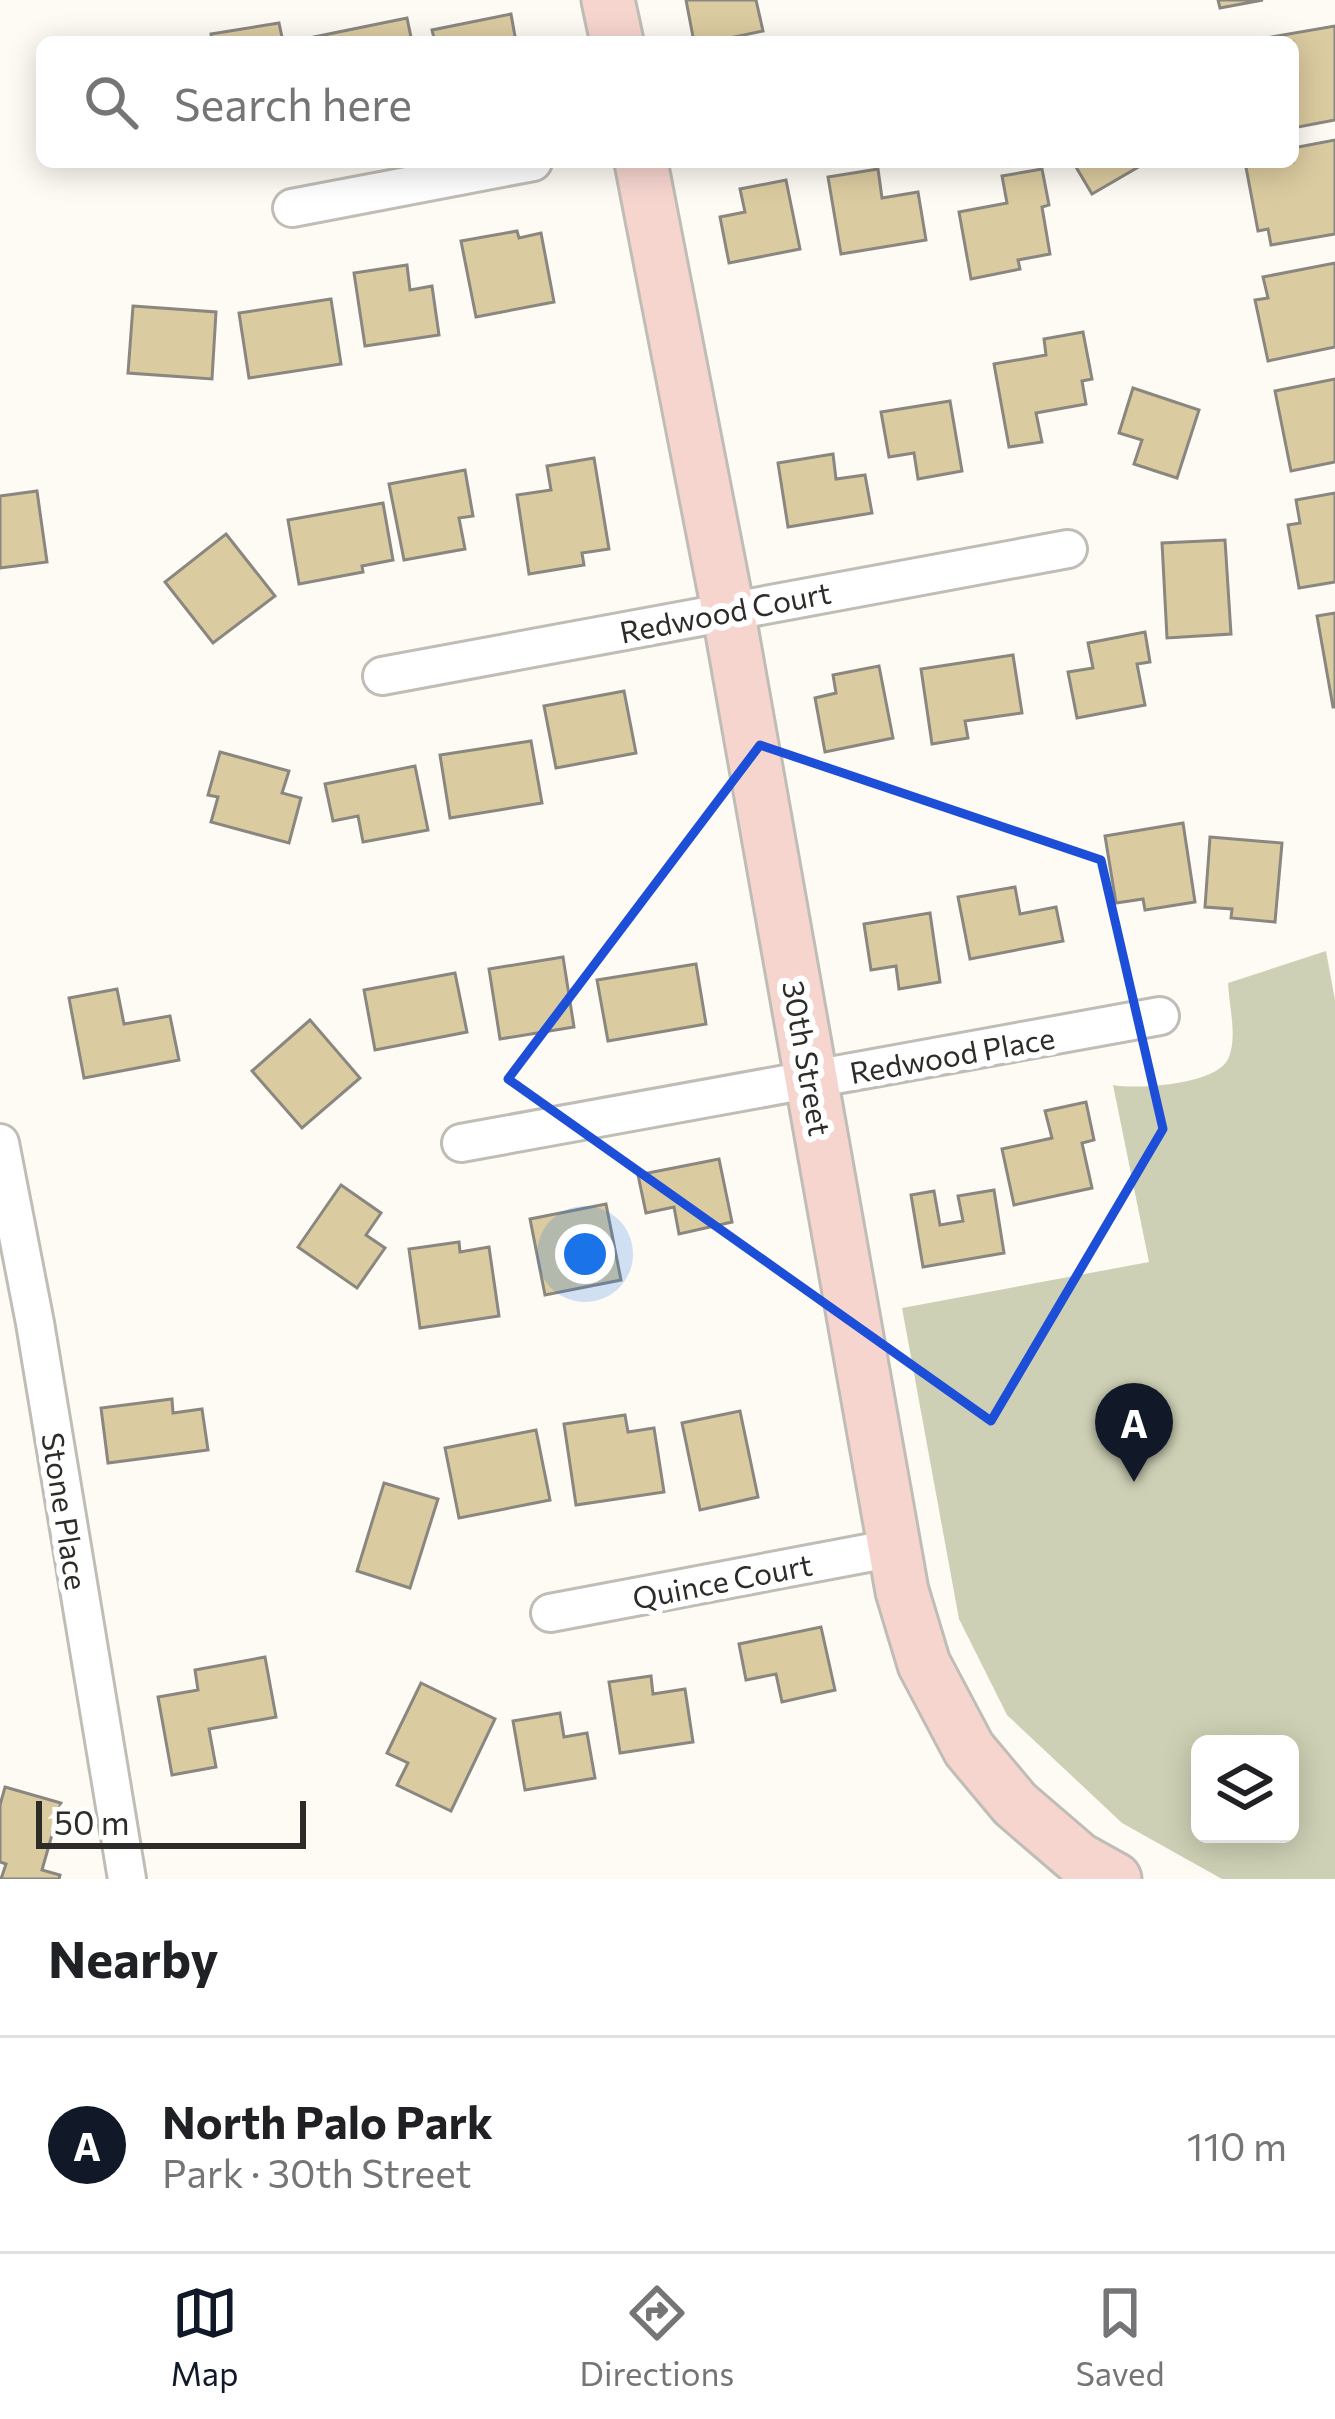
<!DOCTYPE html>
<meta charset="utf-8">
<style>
body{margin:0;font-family:Commissioner,sans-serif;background:#f6f6f6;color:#202124}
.controls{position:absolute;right:36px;bottom:36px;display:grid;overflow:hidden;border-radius:18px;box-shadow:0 6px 30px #0003}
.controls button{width:108px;height:108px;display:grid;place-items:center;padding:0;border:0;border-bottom:3px solid #e0e0e0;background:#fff;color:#202124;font:60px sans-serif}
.scale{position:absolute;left:36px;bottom:30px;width:270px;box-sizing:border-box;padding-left:12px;border:6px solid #2d2c29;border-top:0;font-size:33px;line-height:42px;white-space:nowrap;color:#2d2c29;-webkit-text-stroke:9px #fff;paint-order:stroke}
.you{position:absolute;left:585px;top:1254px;width:42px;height:42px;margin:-30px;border:9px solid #fff;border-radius:50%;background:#1a73e8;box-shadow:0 0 0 18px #1a73e833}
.badge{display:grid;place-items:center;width:78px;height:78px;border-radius:50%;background:#111827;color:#fff;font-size:39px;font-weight:700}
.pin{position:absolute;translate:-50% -99px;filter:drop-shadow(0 3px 6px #0008)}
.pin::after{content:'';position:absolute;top:63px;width:42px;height:36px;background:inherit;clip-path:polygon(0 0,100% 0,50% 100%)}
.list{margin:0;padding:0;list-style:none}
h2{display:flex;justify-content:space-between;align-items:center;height:156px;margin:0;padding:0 48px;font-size:51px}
h2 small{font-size:39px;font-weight:400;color:#757577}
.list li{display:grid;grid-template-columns:78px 1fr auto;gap:36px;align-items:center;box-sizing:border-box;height:216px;padding:0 48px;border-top:3px solid #e0e0e0}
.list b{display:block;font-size:45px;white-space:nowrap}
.list p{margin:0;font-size:39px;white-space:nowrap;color:#757577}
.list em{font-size:39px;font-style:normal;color:#757577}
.icon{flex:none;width:66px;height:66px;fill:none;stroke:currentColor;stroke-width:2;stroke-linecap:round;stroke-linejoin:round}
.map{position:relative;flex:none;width:1335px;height:1879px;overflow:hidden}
.search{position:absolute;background:#fff;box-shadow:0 6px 30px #0003;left:36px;right:36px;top:36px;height:132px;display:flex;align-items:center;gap:30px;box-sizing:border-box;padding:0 42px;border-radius:18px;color:#757577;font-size:45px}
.sheet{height:372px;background:#fff}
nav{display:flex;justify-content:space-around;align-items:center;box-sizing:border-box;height:168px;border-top:3px solid #e0e0e0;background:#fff;font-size:33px;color:#757577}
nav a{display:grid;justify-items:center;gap:6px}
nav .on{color:#111827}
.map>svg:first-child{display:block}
.green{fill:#cdd0b4;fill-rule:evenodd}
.building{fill:#dbcba0;stroke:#898780;stroke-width:3}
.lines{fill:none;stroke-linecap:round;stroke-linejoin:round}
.street-casing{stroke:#c0bdb6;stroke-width:42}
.secondary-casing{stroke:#c0bdb6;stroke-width:57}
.street{stroke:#fff;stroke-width:36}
.secondary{stroke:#f7d5cf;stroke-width:51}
.marked{fill:none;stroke:#1d4ed8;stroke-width:9;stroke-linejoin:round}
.labels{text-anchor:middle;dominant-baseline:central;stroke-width:12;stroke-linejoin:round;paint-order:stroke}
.street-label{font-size:30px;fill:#2d2c29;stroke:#fff}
</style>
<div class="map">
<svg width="1335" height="1879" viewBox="0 0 1335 1879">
<rect width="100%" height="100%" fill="#fefbf4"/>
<path class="green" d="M1326 951 1335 1000V1879H1222L1122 1823 1007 1715 959 1619 902 1308 1149 1262 1113 1085C1138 1090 1217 1084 1228 1059 1238 1038 1229 1006 1228 983ZM1290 1744V1834H1200V1744Z"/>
<g class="building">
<polygon points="686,0 756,0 763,31 711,42 694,42"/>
<polygon points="1218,0 1263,0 1220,8"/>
<polygon points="511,14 516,42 435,42 432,30"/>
<polygon points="407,18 412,42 315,42 314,37"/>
<polygon points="279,23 283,42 212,42 211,34"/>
<polygon points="1335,26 1335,120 1293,128 1293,42 1243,42"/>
<polygon points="1335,140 1335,234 1271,245 1268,229 1258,231 1245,162 1293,162 1293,148"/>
<polygon points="1073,162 1147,162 1092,194"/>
<polygon points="878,169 882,198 918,192 926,240 841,254 828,177"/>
<polygon points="1042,169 1049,205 1042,207 1050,254 1018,260 1020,269 971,279 959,212 1007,203 1002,176"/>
<polygon points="786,180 800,249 729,263 720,217 745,212 740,189"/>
<polygon points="517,231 519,238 541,233 554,302 476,317 461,241"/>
<polygon points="1335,263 1335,347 1268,361 1255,300 1268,298 1263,277"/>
<polygon points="407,265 410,290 432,286 439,335 365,346 354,273"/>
<polygon points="331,299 341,364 249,378 239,313"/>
<polygon points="133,306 216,312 212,379 128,373"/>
<polygon points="1083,332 1092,379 1082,381 1086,404 1036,413 1042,442 1009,447 994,364 1046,355 1044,339"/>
<polygon points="1335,379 1335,462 1291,471 1275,391"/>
<polygon points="1133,388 1199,410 1177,478 1134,464 1142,440 1119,433"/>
<polygon points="950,401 962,471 918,479 914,453 889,457 881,412"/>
<polygon points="833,454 836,479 865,475 872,513 788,527 778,463"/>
<polygon points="594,458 609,549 582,553 584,565 529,574 517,495 551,490 547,466"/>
<polygon points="465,470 473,516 459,518 465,549 404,560 389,484"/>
<polygon points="37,491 47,562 0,568 0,496"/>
<polygon points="1335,493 1335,582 1299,588 1288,525 1300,523 1296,500"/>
<polygon points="383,503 393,560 362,566 363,572 299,584 288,520"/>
<polygon points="226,534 275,596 213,643 165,582"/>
<polygon points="1225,540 1231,634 1167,638 1162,543"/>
<polygon points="1335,613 1335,707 1333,707 1317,616"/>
<polygon points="1145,632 1150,662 1137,664 1145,705 1077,718 1068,672 1093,668 1088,643"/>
<polygon points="1013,655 1022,713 965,721 968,738 932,744 921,669"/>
<polygon points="879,666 893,738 825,752 815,698 836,693 833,675"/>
<polygon points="624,691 636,753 556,768 544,706"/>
<polygon points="531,741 542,803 450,818 440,755"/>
<polygon points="220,752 289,771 282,793 301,798 289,843 211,822 218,797 208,795"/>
<polygon points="415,766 428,830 363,842 358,816 333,821 325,784"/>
<polygon points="1183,823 1195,902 1145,910 1143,899 1116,903 1105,836"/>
<polygon points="1210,837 1282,843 1275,922 1231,918 1232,909 1205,907"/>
<polygon points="1015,887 1020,914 1056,907 1063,941 970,959 958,897"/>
<polygon points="930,913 940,982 899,989 896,966 871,970 864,924"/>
<polygon points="563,957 574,1027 500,1039 489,969"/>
<polygon points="696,964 706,1024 608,1041 597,980"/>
<polygon points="455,973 467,1032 375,1050 364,990"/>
<polygon points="117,989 124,1024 170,1016 179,1060 84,1078 69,998"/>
<polygon points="310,1020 360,1078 302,1128 252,1071"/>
<polygon points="1086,1102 1094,1140 1082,1143 1092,1188 1014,1205 1002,1149 1052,1138 1045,1111"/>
<polygon points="719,1159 732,1222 679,1234 674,1207 646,1213 638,1175"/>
<polygon points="341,1185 381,1213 366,1235 385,1248 357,1288 298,1247"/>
<polygon points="994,1190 1004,1253 923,1267 911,1195 934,1191 940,1225 963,1221 958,1196"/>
<polygon points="606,1204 621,1280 545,1295 530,1219"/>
<polygon points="459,1242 460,1252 489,1247 499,1316 420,1328 409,1249"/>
<polygon points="172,1399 173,1413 202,1409 208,1450 108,1463 101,1408"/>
<polygon points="740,1411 758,1497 700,1510 682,1423"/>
<polygon points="625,1415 628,1432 654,1428 664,1492 576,1505 564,1424"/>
<polygon points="536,1430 550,1500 459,1518 445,1448"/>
<polygon points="384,1483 438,1499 410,1588 357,1571"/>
<polygon points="821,1627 835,1690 782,1702 776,1674 746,1680 739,1644"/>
<polygon points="265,1657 276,1717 209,1729 216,1767 172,1775 158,1697 198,1690 195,1670"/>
<polygon points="651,1676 653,1694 685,1689 693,1742 620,1753 609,1682"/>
<polygon points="421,1683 495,1719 451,1811 397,1785 408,1763 387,1753"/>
<polygon points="560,1713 564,1737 587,1733 595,1778 525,1790 513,1721"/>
<polygon points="5,1787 61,1803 42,1870 60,1875 59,1879 1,1879 6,1864 0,1862 0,1805"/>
</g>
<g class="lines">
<g class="street-casing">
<g id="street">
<polyline points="292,208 533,162"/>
<polyline points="382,676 1068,549"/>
<polyline points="0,1143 35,1323 127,1879"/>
<polyline points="461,1143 1160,1016"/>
<polyline points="550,1613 894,1548"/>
</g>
</g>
<g class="secondary-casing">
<g id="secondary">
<polyline points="608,0 617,42"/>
<polyline points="641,162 728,610 902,1591 924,1664 969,1749 1015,1804 1079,1859 1115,1879"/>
</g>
</g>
<use href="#street" class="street"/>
<use href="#secondary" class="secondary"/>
</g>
<path class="marked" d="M760 745 1101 860 1163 1129 991 1421 508 1079Z"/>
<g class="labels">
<g class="street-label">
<text transform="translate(725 611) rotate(-11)">Redwood Court</text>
<text transform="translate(952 1054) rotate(-10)">Redwood Place</text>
<text transform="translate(808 1058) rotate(80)">30th Street</text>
<text transform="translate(66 1511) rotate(81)">Stone Place</text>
<text transform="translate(722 1580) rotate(-11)">Quince Court</text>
</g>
</g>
</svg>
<div class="controls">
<button><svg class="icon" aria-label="layers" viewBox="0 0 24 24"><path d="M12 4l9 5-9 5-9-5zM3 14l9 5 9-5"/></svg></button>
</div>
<div class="scale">50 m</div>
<div class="you"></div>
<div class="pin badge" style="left:1134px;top:1482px">A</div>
<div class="search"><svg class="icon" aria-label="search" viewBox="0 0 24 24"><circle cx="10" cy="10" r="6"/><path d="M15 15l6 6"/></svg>Search here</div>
</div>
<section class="sheet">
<h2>Nearby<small></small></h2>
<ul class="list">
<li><span class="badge">A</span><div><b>North Palo Park</b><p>Park · 30th Street</p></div><em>110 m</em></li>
</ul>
</section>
<nav>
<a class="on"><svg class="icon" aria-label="map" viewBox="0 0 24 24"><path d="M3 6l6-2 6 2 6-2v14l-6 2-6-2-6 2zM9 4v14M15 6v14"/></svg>Map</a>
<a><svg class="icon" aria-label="directions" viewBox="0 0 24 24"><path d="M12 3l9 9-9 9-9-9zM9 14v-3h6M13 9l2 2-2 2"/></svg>Directions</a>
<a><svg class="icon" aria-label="saved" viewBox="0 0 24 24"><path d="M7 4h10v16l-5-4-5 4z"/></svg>Saved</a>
</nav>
